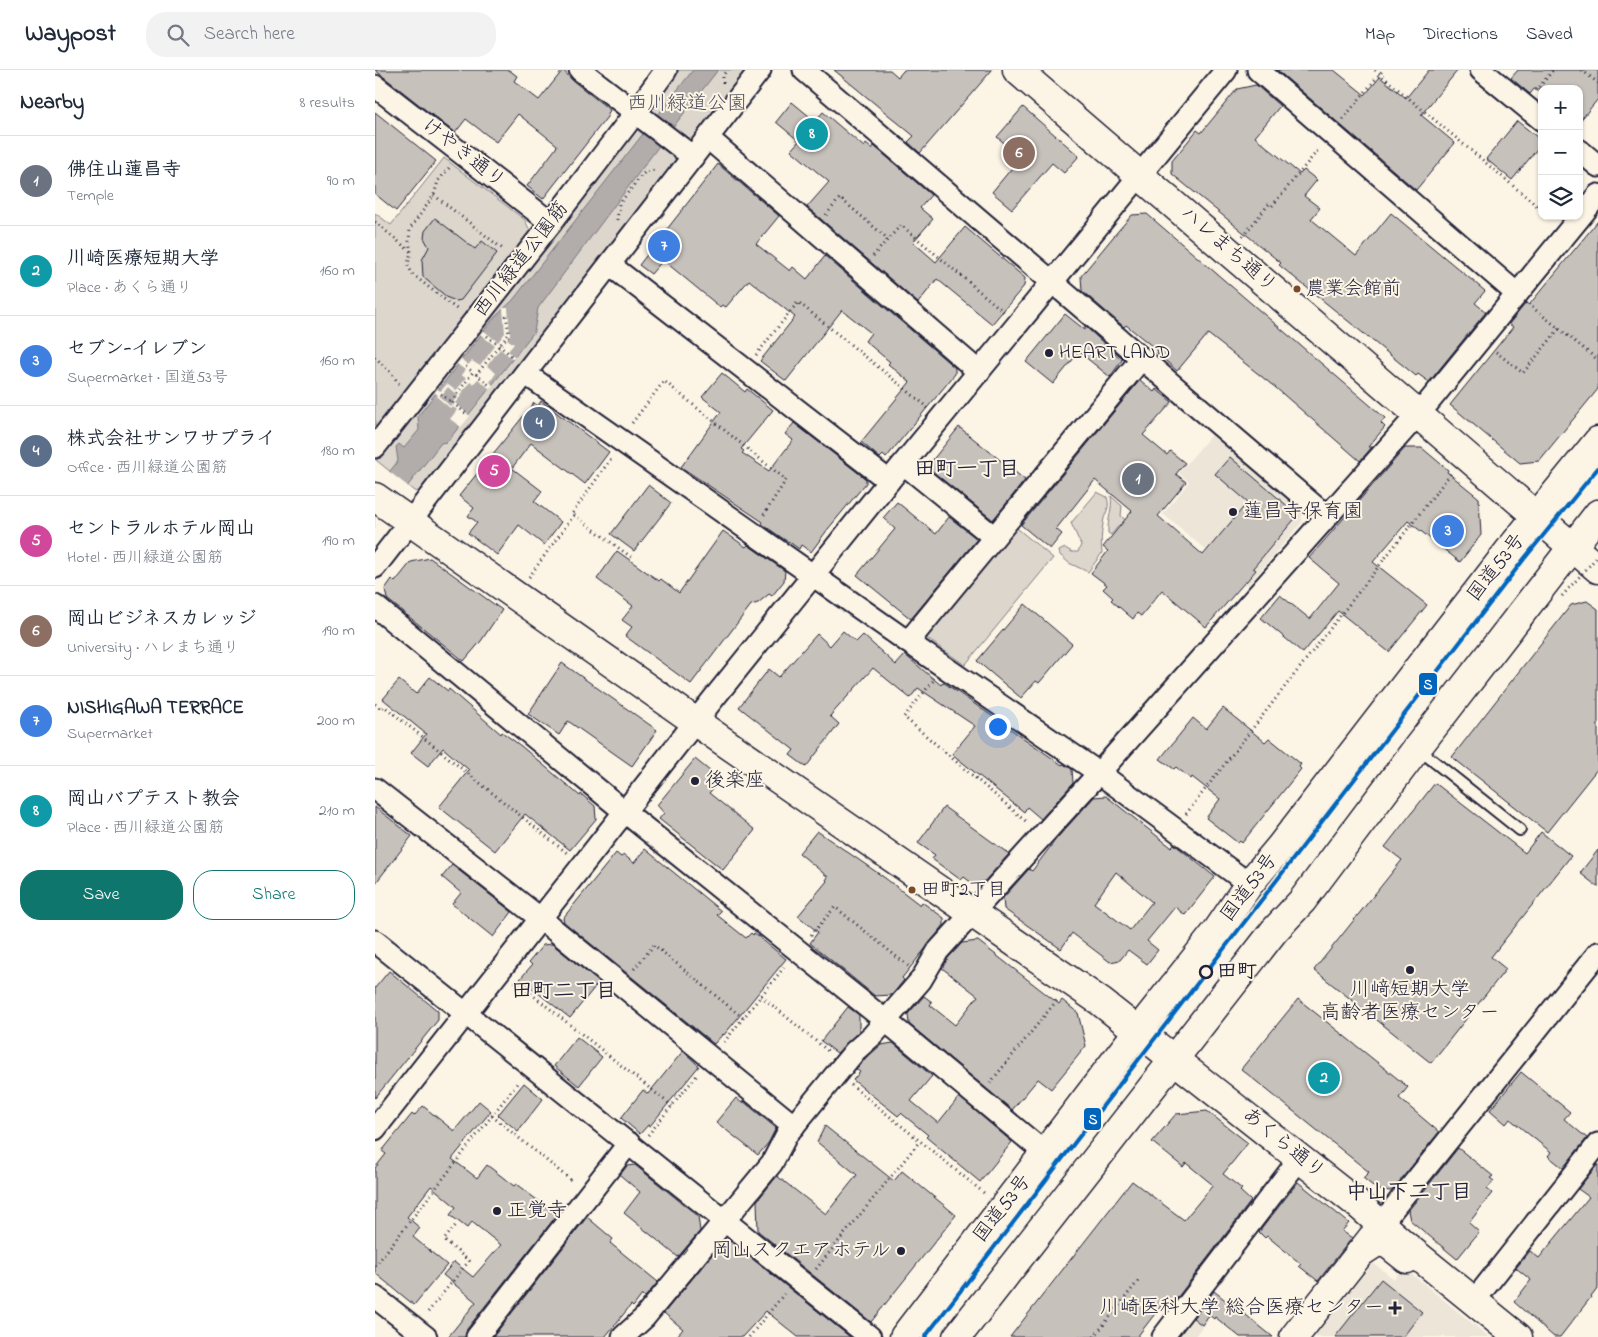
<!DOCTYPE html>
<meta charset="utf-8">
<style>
body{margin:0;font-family:"Indie Flower","Klee One",sans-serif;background:#f2f2f3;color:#1f2937}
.controls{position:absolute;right:15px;top:15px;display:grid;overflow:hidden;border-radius:10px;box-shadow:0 1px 4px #0004}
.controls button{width:45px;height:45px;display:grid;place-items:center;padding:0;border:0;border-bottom:1px solid #e0e1e3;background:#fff;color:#1f2937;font:25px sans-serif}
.you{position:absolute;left:622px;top:656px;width:18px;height:18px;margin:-12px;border:4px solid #fff;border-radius:50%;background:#1a73e8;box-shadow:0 0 0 8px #1a73e833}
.badge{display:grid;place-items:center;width:32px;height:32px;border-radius:50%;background:#0f766e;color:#fff;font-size:16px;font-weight:700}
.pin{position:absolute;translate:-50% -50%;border:2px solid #fff;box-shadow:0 1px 5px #0006}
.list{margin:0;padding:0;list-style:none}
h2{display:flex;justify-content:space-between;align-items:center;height:65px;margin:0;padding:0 20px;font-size:21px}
h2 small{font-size:16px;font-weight:400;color:#747a83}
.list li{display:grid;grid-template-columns:32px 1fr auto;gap:15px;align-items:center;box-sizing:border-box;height:90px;padding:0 20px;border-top:1px solid #e0e1e3}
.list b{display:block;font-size:19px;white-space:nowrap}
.list p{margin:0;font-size:16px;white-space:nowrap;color:#747a83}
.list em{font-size:16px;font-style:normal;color:#747a83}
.actions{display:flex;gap:10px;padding:15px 20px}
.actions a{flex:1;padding:11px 0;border:1px solid #0f766e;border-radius:20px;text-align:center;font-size:18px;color:#0f766e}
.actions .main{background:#0f766e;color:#fff}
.icon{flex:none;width:28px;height:28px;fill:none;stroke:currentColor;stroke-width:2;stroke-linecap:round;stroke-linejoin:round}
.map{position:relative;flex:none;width:1223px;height:1267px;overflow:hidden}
header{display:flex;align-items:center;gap:30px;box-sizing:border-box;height:70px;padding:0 25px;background:#fff;border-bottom:1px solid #e0e1e3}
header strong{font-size:24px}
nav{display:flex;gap:28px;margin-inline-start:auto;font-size:18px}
.search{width:350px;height:45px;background:#f2f2f3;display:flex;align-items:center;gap:12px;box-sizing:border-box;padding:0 18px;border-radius:20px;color:#747a83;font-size:19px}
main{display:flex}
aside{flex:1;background:#fff}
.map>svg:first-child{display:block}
.built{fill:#ece5d8}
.green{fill:#dcd6cc;stroke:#7f7c84}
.water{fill:#b2adab;stroke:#78757e}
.pier{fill:#fcf5e5;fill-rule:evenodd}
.building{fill:#c6c1bb;stroke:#22223b;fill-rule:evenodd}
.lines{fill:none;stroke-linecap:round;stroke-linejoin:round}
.lane-casing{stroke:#22223b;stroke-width:14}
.street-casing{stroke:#22223b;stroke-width:25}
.secondary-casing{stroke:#22223b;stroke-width:31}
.highway-casing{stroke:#22223b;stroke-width:31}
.path{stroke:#22223b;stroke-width:3;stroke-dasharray:1 4;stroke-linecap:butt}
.lane{stroke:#fcf5e5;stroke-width:10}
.street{stroke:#fcf5e5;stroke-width:21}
.secondary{stroke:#fcf5e5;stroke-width:28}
.highway{stroke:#fcf5e5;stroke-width:28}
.path-bridge{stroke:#22223b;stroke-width:3;stroke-dasharray:1 4;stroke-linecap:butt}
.tram-1-casing{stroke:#fcf5e5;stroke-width:8}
.tram-1{stroke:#0065bd;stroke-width:4}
.bus-dot{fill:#7a4b2a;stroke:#fcf5e5;stroke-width:2}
.poi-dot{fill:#22223b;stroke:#fcf5e5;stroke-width:2}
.stop-dot{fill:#fcf5e5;stroke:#22223b;stroke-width:2.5}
.labels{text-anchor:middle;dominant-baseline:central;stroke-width:4;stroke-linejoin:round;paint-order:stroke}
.bus-label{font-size:19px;fill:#22223b;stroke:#fcf5e5;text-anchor:start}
.park-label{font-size:20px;fill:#504f5f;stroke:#fcf5e5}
.street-label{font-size:20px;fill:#22223b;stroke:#fcf5e5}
.poi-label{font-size:20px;fill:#22223b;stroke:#fcf5e5;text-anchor:start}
.stop-label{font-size:20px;font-weight:bold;fill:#22223b;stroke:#fcf5e5;text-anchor:start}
.neighbourhood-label{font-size:21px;font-weight:bold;fill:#22223b;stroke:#fcf5e5}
.line-badge{stroke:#fcf5e5;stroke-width:2}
.badge-label{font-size:14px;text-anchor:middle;font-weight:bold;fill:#fff}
</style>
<header>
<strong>Waypost</strong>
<div class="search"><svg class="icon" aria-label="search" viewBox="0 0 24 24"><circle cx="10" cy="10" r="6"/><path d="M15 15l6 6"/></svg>Search here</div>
<nav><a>Map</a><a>Directions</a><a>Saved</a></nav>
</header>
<main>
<aside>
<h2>Nearby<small>8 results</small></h2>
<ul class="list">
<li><span class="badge" style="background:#6b7280">1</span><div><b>佛住山蓮昌寺</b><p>Temple</p></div><em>90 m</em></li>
<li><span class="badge" style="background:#0f9aa8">2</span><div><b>川崎医療短期大学</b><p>Place · あくら通り</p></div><em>160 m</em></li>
<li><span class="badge" style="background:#3f7fe0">3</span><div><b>セブン-イレブン</b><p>Supermarket · 国道53号</p></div><em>160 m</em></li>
<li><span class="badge" style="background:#5c6f8a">4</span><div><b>株式会社サンワサプライ</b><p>Office · 西川緑道公園筋</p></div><em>180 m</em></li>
<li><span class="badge" style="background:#d1479c">5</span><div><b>セントラルホテル岡山</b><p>Hotel · 西川緑道公園筋</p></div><em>190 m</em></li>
<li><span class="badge" style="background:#8d6e63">6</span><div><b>岡山ビジネスカレッジ</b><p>University · ハレまち通り</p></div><em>190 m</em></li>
<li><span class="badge" style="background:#3f7fe0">7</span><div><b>NISHIGAWA TERRACE</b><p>Supermarket</p></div><em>200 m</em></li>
<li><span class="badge" style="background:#0f9aa8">8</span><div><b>岡山バプテスト教会</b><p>Place · 西川緑道公園筋</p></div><em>210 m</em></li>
</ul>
<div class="actions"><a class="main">Save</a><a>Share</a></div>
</aside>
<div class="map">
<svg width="1223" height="1267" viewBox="0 0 1223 1267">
<rect width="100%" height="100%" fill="#fcf5e5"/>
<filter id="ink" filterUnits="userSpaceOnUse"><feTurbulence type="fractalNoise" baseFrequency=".02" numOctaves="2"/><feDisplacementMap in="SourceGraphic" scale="10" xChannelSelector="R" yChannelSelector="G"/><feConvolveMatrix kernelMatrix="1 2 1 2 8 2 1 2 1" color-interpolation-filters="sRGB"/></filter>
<g filter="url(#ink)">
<g class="built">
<polygon points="836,365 927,440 927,452 873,515 788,444 814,412 804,403"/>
<polygon points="998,1193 1019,1209 1028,1197 1114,1267 939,1267"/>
<polygon points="820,1239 833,1250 819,1267 799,1267"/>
</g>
<g class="green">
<polygon points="303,0 373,0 321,67 305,69 274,43 275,37"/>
<polygon points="263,57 301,82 304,91 46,423 39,421 1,390 259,60"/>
<polygon points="69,88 150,150 156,163 0,362 0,143 16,155"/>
<path d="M722 422 732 427C736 440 729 442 728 454 726 464 726 473 727 483L713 502 694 493 685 485 684 481 690 478 697 482H703L706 475 696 453Z"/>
<path d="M736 426 747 436 746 446 755 454 759 464 745 454 736 465 733 463C732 450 738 439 736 426Z"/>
<polygon points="637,454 678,488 590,595 547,565"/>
</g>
<polygon class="water" points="318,0 343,0 295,61 163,238 159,262 72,372 66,373 0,458 0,420 23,391 21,377 24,374 29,378 44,360 43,346 119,248 138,230"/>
<g class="pier">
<path d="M128 238H133L135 264 132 269 139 274 133 281 140 287 138 289 125 279 112 296 121 303 115 312 118 315 115 319 103 309 98 314 95 312 85 325 86 326 80 333 95 346 86 357 75 349 82 340 77 336 75 338 62 327 63 325 60 323 62 319 66 321 72 314 81 321 91 308 86 305 90 300 82 294 86 289 93 295 97 291 105 296 120 276 105 264 108 260 123 272 130 263ZM73 317 83 326 75 336 65 327Z"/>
<polygon points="12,400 34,417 0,459 0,415"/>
</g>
<g class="building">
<polygon points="0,0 134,0 142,6 139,11 164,30 188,0 197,10 235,40 232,47 168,129 152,116 181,78 182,75 143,44 121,72 91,49 80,63"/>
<polygon points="459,0 515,0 523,7 529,0 617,0 545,83 533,72 539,66"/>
<polygon points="902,0 959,0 990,25 1005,7 1031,28 1054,0 1083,0 1046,45 1080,73 1041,120"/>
<polygon points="1143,0 1223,0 1223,29 1204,52 1204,19 1159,19 1155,24 1136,8"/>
<polygon points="881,15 905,36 880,67 925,104 929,100 942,110 929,126 945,138 936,149 981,186 1016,143 1110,221 1100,233 1111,242 1054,312 1043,304 1041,306 904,195 906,193 797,104 797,91 822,60 826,63 862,19"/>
<polygon points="417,32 440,51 448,42 489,77 491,74 497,79 499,76 556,125 545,138 558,149 538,172 561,192 590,157 650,208 649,216 617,254 562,209 543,233 432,137 454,112 416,80 424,71 401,52"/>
<polygon points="648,37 704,86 689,103 677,93 637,139 617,122 646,87 622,67"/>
<polygon points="0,42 61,91 21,141 0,124"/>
<polygon points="1142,51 1167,71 1167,73 1137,110 1111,89"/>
<polygon points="343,94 404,146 381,174 415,201 418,197 432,209 450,186 580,298 580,304 511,388 508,385 505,388 486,372 535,312 513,294 515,292 490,271 496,263 467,240 411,311 385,291 420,247 374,210 351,237 347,235 345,237 288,190 276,204 264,195"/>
<polygon points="772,144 1010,348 1006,353 1010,357 993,377 997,377 985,391 901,318 833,264 802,301 782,283 783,281 751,255 749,257 707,221 706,206 743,161 757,145"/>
<polygon points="60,148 100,179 107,171 122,183 86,230 81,231 73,228 48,207 47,190 54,177 49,168 50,161"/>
<polygon points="1223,151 1223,319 1164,391 1145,393 1075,335 1138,257 1134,254 1151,233 1154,235"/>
<polygon points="690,244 710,260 710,256 747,290 735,307 704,282 678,314 651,292"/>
<polygon points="347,303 370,322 372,319 398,340 366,379 369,381 367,383 394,401 418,370 410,364 419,353 491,409 491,413 453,459 436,482 426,475 424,479 413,471 413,472 387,454 388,452 306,397 346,342 327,327"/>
<polygon points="765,310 779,322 781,319 797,332 768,365 792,385 795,381 810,393 801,404 811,412 783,446 828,485 873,432 840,404 855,387 923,445 878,498 881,500 871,512 870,512 831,557 787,520 766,546 762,543 758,549 736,530 738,528 728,519 732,515 716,503 733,481 728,477 757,441 720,410 681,459 687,464 675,479 646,455"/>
<polygon points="166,331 234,382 210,414 156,373 137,398 167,421 159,431 186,452 169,475 144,455 122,485 93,463 102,452 93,446 99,438 84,426 159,333 163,336"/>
<polygon points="584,357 650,410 618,450 552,397"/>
<polygon points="1030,378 1047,378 1073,400 1072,402 1104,428 1106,465 1085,492 1033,451 998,492 1052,535 1014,582 963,541 928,583 886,548 905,525 935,549 964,513 934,488"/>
<polygon points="273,415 296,433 259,481 236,464"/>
<polygon points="522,432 561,464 574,447 602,469 536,549 482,505 520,459 508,448"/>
<polygon points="348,461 371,477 373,475 410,501 409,511 397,526 394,524 383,533 376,535 316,614 250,566 257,557 247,550 258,536 222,509 242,481 284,511 286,509 304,523"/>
<polygon points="55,488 127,540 106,571 89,591 12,529 10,519 17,509 20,512 36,492"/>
<polygon points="1212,531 1223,539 1223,698 1172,762 1077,687 1196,535"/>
<polygon points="650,534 697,574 664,613 661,611 646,628 602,591"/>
<polygon points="468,561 481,572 488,565 521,595 530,585 566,615 568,612 687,695 688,694 697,699 698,713 666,749 652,737 649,742 577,684 600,656 543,618 535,628 498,598 455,646 464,654 431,697 415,685 419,680 364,637 394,599 404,607 442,564 455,576"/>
<polygon points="187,593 282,660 257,696 193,651 184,665 153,644"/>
<polygon points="55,607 73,621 74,619 126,664 127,662 146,676 205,726 206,724 220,736 221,749 195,780 150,744 120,781 64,737 94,700 68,678 53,696 36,683 51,664 8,629 24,610 41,624"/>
<polygon points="848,638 890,672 894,668 926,694 924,697 926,699 867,773 865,771 863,773 831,748 845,729 817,707 816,709 801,697 799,699 785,689 818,648 831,659"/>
<polygon points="320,689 346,710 334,723 380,760 348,800 284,749 289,743 282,735"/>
<polygon points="1060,713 1150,783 1166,762 1196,786 1116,887 1131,899 1056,993 939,900 1027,790 1010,777"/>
<path d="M731 726 796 777 799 774 840 807 810 845 800 837 772 871 783 880 772 894 753 880 745 890 735 892 697 863 686 879 629 839 628 828 654 799 657 801 682 768 719 727ZM741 802 777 832 755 860 719 833Z"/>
<polygon points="0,737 37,766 0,814"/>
<polygon points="569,737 634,784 609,812 597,813 589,807 586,810 557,789 560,785 543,773"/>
<polygon points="442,761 510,808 545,835 547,832 569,848 569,855 527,908 529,910 517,925 500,926 435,873 443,862 423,846 452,811 451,810 453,807 424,783"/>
<polygon points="270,779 346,841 342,845 371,868 376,863 378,865 379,863 411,889 349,965 348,964 339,974 189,852 188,848 241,783 246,787 249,785 259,793"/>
<polygon points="1223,780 1223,817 1205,803"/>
<polygon points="77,795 137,842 118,867 77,834 86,823 67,807"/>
<polygon points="603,871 684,934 687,930 703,943 711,976 676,1019 663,1009 637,1040 534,954 533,944 549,926 557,932 555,935 580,955 603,926 567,898 573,888 587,873"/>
<polygon points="177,874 224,912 195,948 145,909 157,895 154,892 168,875"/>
<polygon points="14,901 63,941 63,950 0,1028 0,918"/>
<polygon points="923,929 1033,1017 1024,1028 1064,1062 1017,1121 1003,1120 988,1108 994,1102 866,999"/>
<polygon points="473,937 484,945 484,961 462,983 446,971"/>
<polygon points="202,967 227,987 204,1016 179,996"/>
<polygon points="518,973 557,1006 536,1031 563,1053 584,1027 637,1072 605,1112 551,1067 553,1065 526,1043 523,1046 478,1010 485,1002 481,999 489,990 506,975"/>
<polygon points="308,981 324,996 275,1056 273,1055 265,1064 246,1048 268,1020 273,1024"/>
<polygon points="1146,1002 1195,1042 1189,1049 1212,1068 1188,1098 1173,1086 1176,1082 1135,1049 1131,1054 1115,1040"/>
<polygon points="149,1013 168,1029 143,1061 123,1045"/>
<polygon points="361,1028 367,1033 368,1031 401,1058 394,1072 383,1085 341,1052"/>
<polygon points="104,1031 116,1041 77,1089 102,1108 112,1095 139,1116 141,1114 182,1145 92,1259 90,1267 73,1267 101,1232 68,1205 79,1192 98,1207 126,1175 97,1152 92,1158 75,1145 81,1137 56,1116 32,1147 45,1158 38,1167 72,1195 39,1235 0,1203 0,1098 11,1084 7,1081 37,1044 39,1046 48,1036 79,1061"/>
<polygon points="832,1041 873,1073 848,1104 867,1119 865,1121 876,1131 799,1232 793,1227 762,1267 635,1267 757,1111 809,1150 838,1115 811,1093 808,1097 777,1072 801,1044"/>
<polygon points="450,1056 519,1111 527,1101 581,1145 496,1252 383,1161 382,1131 402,1106 451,1144 482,1105 442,1072"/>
<polygon points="1083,1078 1118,1106 1115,1108 1119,1111 1112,1119 1117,1123 1094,1153 1104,1162 1082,1189 1035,1150 1033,1141"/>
<polygon points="1223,1094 1223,1218 1185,1267 1179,1267 1139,1232 1156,1210 1141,1198 1155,1181 1164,1188 1214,1127 1203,1119"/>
<polygon points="260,1095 323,1146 325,1161 303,1187 249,1143 265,1122 245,1105 252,1096"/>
<polygon points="923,1112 974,1153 967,1161 977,1168 943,1211 924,1196 926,1194 892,1166 890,1168 884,1162"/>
<polygon points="212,1147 238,1169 235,1173 283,1212 270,1227 267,1225 258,1237 256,1235 230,1267 118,1267"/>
<polygon points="355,1171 475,1267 423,1267 391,1241 367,1267 301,1267 308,1259 289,1243 346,1174"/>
<polygon points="1006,1209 1047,1242 1028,1267 960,1267"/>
<polygon points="839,1221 854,1233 855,1232 898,1267 865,1267 840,1247 839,1249 834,1245 827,1255 818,1248"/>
</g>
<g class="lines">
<g class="lane-casing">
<polyline id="lane" points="1042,678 1145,760"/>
</g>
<g class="street-casing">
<g id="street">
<polyline points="205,0 318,87"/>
<polyline points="429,0 951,446"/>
<polyline points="883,0 1142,224"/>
<polyline points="1106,0 1167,50"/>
<polyline points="0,16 176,153"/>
<polyline points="333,68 604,302"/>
<polyline points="1204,80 1223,96"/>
<polyline points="235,195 514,411"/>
<polyline points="151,304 533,572 724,703 874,814"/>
<polyline points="0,377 176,153 251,55 291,0"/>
<polyline points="529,394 619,467"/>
<polyline points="0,497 385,0"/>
<polyline points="0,536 250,742 522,960 670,1083"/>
<polyline points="533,572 767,288"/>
<polyline points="0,719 166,849 419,1056"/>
<polyline points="0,871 495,1267"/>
<polyline points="0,1059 339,628 514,411 851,0"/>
<polyline points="1006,1154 1223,883"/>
<polyline points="0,1227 51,1267"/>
<polyline points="1099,1231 1223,1074"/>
<polyline points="102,1267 254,1073"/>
<polyline points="248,1267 269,1248 397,1093 412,1064 480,981 498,965 546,910 563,881 724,703 1053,333 1223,125"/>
<polyline points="788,1267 925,1088"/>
</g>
</g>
<g class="secondary-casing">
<g id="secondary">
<polyline points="642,0 1223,499"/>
<polyline points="0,427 348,671 726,932 985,1136 1026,1172 1143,1267"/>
<polyline points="985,1183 1002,1172 1013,1174 1032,1189"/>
<polyline points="919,1267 997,1168"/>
</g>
</g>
<g class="highway-casing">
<g id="highway">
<polyline points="529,1267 763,961 842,861 874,814 905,777 1136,478 1223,371"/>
<polyline points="582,1267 899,861 927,831 1042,678 1223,444"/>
</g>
</g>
<g class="path">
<polyline points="1000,0 1167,140"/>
<polyline points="1207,0 1223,13"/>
<polyline points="348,13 348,5 352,0"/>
<polyline points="1161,21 1178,0"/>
<polyline points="968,49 1008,0"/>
<polyline points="74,98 63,111 59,125 35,159 34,171 36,182 33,194 37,204 84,241"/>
<polyline points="59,125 129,180"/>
<polyline points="451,145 465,128 513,169"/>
<polyline points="242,150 244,134 266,106 270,102 280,100"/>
<polyline points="0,152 36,182"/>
<polyline points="868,166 894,134 897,136 944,79"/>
<polyline points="498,186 526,155 629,242"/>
<polyline points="1157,237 1223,290"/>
<polyline points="112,266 138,287"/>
<polyline points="1121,282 1148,303 1184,259"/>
<polyline points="381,285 423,232 550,335"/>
<polyline points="0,287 16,303 24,314"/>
<polyline points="101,304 115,316"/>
<polyline points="101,305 134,264 131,244"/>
<polyline points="66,324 93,345"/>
<polyline points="76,332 98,302 88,295"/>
<polyline points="257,353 289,311 411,410 388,446"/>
<polyline points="199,445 256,487"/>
<polyline points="154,507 199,445 197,444 237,387"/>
<polyline points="558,611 529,647 653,753"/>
<polyline points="0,634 6,639 9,636 192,783"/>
<polyline points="811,744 1077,402"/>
<polyline points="436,865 460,837 533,896"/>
<polyline points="259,899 279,875 368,948"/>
<polyline points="140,911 297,1036"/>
<polyline points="386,926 453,981"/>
<polyline points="349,972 411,895"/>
<polyline points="615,1013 683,929"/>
<polyline points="476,1015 609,1123"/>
<polyline points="117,1046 198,1112"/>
<polyline points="273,1065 323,1004"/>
<polyline points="0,1196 144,1011"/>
<polyline points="441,1199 545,1071"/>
<polyline points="53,1242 94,1191 69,1170 81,1155"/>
<polyline points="374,1267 409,1224"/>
<polyline points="719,1267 764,1210"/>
</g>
<use href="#lane" class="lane"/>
<use href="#street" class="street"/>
<use href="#secondary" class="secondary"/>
<use href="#highway" class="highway"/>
<polyline class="path-bridge" points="1187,526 1223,486"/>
<g class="tram-1-casing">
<polyline id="tram-1" points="550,1267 1149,489 1223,398"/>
</g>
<use href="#tram-1" class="tram-1"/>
</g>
</g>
<g class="bus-dot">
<circle cx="922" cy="219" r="4.5"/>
<circle cx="537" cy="820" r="4.5"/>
</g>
<g class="poi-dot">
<circle cx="674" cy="283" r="5"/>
<circle cx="858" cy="442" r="5"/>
<circle cx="320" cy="711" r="5"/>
<circle cx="1035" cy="900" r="5"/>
<circle cx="122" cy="1141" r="5"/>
<circle cx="526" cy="1181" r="5"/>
<path d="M1017.5 1230.5h5v5h5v5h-5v5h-5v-5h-5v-5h5z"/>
</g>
<circle class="stop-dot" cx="831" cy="902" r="6"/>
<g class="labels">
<g class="bus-label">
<text x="931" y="219">農業会館前</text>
<text x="546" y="820">田町2丁目</text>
</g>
<g class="park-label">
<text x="312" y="34">西川緑道公園</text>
</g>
<g class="street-label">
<text transform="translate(88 84) rotate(38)">けやき通り</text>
<text transform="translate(853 180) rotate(41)">ハレまち通り</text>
<text transform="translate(147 190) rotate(-52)">西川緑道公園筋</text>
<text transform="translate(1122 498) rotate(-52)">国道53号</text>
<text transform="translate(875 818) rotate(-53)">国道53号</text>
<text transform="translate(908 1074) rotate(39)">あくら通り</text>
<text transform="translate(628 1139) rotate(-52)">国道53号</text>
</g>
<g class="poi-label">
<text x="684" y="283">HEART LAND</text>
<text x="868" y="442">蓮昌寺保育園</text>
<text x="330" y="711">後楽座</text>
<text x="1035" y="920" text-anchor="middle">川﨑短期大学<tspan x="1035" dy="23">高齢者医療センター</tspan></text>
<text x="132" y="1141">正覚寺</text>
<text x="516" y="1181" text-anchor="end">岡山スクエアホテル</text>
<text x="1009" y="1238" text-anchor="end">川崎医科大学 総合医療センター</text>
</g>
<g class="stop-label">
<text x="842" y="902">田町</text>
</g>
<g class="neighbourhood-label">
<text x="592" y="400">田町一丁目</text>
<text x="189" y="922">田町二丁目</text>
<text x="1034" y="1123">中山下二丁目</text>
</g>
</g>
<g class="line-badge">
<rect x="1043" y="602" width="20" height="24" rx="5" fill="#0065bd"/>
<rect x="708" y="1037" width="19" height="24" rx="5" fill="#0065bd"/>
</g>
<g class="badge-label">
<text x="1053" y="619">S</text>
<text x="718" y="1054">S</text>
</g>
</svg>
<div class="controls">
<button>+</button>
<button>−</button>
<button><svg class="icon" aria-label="layers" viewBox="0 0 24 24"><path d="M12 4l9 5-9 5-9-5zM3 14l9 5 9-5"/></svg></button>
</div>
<div class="you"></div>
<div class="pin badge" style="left:763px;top:409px;background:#6b7280">1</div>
<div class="pin badge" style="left:949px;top:1008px;background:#0f9aa8">2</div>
<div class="pin badge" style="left:1073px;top:461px;background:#3f7fe0">3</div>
<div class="pin badge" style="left:164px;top:353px;background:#5c6f8a">4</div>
<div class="pin badge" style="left:119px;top:401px;background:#d1479c">5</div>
<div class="pin badge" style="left:644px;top:83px;background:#8d6e63">6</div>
<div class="pin badge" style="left:289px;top:176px;background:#3f7fe0">7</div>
<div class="pin badge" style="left:437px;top:64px;background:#0f9aa8">8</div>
</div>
</main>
